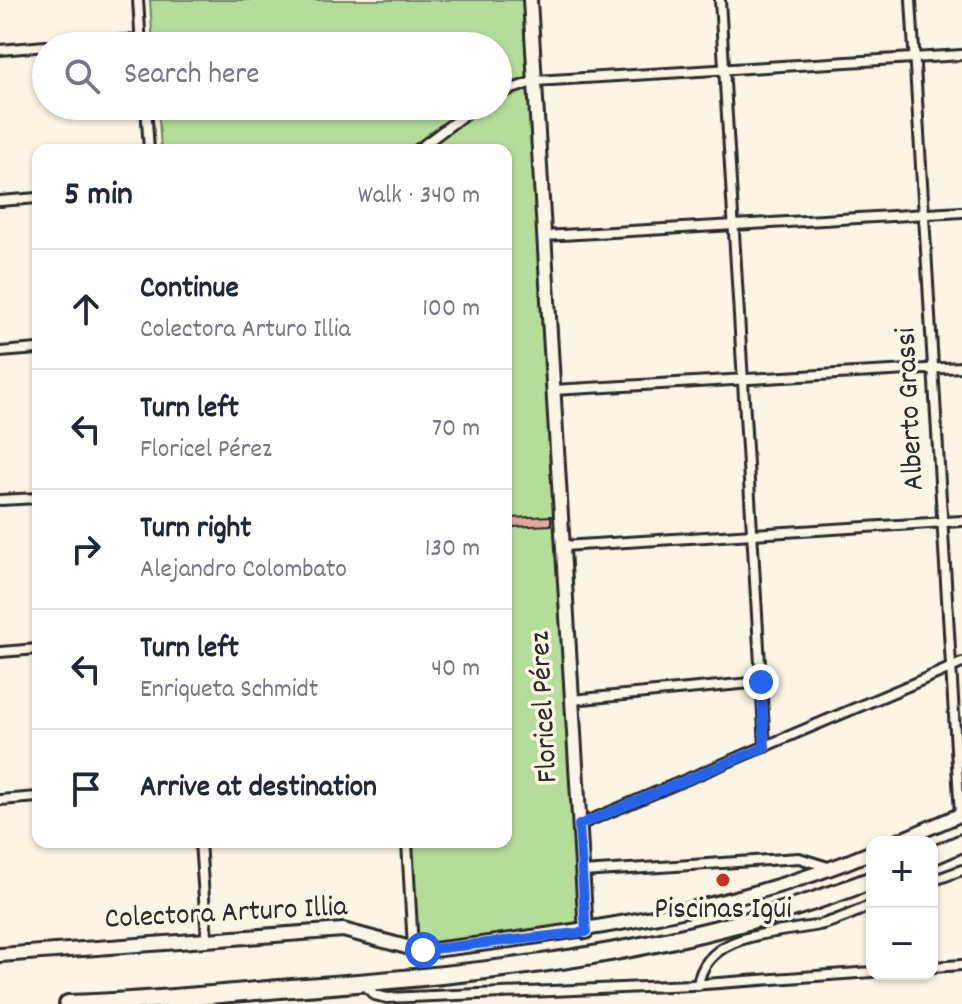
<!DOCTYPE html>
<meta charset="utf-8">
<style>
body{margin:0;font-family:Dekko,sans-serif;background:#f6f6f7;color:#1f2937}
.controls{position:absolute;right:24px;bottom:24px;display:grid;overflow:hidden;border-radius:16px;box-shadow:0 2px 6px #0004}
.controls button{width:72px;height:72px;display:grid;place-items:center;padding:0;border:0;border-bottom:2px solid #e0e1e3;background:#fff;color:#1f2937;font:40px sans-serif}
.stop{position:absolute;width:24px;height:24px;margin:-18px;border:6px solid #2563eb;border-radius:50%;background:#fff}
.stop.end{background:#2563eb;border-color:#fff;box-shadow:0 2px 8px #0008}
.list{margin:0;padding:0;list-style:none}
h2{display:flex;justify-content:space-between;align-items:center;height:104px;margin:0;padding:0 32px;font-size:34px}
h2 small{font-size:26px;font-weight:400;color:#747a83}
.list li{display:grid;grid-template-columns:52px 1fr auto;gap:24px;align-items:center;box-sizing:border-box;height:120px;padding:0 32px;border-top:2px solid #e0e1e3}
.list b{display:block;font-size:30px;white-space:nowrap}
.list p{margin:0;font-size:26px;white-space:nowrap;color:#747a83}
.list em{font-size:26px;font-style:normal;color:#747a83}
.icon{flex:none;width:44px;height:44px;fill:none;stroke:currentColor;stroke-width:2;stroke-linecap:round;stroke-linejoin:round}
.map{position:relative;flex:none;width:962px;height:1004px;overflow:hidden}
.search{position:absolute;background:#fff;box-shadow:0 2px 6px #0004;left:32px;top:32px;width:480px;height:88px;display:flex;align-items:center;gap:20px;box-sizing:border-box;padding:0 28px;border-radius:44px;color:#747a83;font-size:30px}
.panel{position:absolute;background:#fff;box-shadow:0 2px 6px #0004;left:32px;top:144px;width:480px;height:704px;border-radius:16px}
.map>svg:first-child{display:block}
.green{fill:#b4dd9a;stroke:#708462;stroke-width:2}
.building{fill:#e2a89d;stroke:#2b2b2b;stroke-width:2}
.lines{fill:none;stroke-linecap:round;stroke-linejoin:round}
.street-casing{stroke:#2b2b2b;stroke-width:14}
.secondary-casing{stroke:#2b2b2b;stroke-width:18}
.highway-casing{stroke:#2b2b2b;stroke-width:22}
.street{stroke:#fcf5e5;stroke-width:8}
.secondary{stroke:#fcf5e5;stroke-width:12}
.highway{stroke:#fcf5e5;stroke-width:16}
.route{stroke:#2563eb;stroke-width:10}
.poi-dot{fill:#c8321e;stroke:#fcf5e5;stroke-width:3}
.labels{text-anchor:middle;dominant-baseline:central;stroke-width:7;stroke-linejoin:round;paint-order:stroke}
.street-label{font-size:30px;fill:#2b2b2b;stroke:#fcf5e5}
.poi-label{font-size:30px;fill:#2b2b2b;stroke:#fcf5e5}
</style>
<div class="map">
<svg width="962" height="1004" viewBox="0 0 962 1004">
<rect width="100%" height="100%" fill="#fcf5e5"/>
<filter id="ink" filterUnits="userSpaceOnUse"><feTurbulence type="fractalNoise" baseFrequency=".0125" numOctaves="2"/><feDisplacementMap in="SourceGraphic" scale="16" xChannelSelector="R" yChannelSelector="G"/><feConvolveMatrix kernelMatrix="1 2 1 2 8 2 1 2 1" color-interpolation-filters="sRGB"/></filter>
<g filter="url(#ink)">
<polygon class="green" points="150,0 525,0 579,918 574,926 424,945 418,943 416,937 411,842 506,842 506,150 161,150 158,106 498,106 498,46 153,46"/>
<polygon class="building" points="551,516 551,525 513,527 512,518"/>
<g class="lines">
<g class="street-casing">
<g id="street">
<polyline points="138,0 141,46"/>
<polyline points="720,0 765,747"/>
<polyline points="911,0 960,815"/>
<polyline points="51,46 141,39"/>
<polyline points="0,50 46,46"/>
<polyline points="498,94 535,81 962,55"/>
<polyline points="146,106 149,150"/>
<polyline points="417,150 476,106"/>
<polyline points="0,201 38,198"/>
<polyline points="544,236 962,212"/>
<polyline points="0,352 38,349"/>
<polyline points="553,390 962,367"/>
<polyline points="0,500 38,498"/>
<polyline points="563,546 962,521"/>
<polyline points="0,652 38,649"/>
<polyline points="572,700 761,682"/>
<polyline points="0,800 38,797"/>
<polyline points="579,825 962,663"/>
<polyline points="200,842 207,940"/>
<polyline points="407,842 413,948"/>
<polyline points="582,872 799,858 831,868"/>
<polyline points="932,881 962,870"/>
<polyline points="932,967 962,965"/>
<polyline points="363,984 375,995 387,998 691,985 872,972"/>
<path d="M698 985C706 931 777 934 819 925 837 921 855 912 872 905"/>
</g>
</g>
<g class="secondary-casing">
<g id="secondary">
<polyline points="530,0 586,932"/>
<polyline points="896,842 962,814"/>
<path d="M0 955 343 930 418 950H433C581 932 733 911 872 852"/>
</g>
</g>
<g class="highway-casing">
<g id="highway">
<polyline points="932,856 962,843"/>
<path d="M68 1004C143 1002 217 994 292 988 490 974 685 953 872 880"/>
</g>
</g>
<use href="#street" class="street"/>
<use href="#secondary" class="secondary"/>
<use href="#highway" class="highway"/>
</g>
</g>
<g class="lines" filter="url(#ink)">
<polyline class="route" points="423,950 586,932 579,825 765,747 761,682"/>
</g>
<circle class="poi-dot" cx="723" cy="880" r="8"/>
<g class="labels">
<g class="street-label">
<text transform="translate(912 409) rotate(-93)">Alberto Grassi</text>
<text transform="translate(546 707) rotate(-93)">Floricel Pérez</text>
<text transform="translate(226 915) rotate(-3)">Colectora Arturo Illia</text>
</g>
<g class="poi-label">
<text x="723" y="911">Piscinas Igui</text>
</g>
</g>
</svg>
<div class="controls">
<button>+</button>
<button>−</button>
</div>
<div class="stop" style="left:423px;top:950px"></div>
<div class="stop end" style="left:761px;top:682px"></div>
<div class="search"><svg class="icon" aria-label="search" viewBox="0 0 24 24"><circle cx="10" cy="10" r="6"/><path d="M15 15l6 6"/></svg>Search here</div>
<section class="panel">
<h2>5 min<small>Walk · 340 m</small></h2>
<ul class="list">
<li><svg class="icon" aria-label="ahead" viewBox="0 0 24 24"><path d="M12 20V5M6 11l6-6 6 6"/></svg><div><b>Continue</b><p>Colectora Arturo Illia</p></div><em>100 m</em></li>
<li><svg class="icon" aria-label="left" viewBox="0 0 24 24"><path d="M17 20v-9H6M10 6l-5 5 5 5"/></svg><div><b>Turn left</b><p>Floricel Pérez</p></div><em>70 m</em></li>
<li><svg class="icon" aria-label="right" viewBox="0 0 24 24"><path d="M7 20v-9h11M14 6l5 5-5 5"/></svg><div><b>Turn right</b><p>Alejandro Colombato</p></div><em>130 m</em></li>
<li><svg class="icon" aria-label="left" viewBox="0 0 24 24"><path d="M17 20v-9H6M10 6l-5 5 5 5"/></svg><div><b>Turn left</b><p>Enriqueta Schmidt</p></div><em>40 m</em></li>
<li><svg class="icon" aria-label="arrive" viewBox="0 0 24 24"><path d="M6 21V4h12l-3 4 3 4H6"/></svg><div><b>Arrive at destination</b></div></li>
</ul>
</section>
</div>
